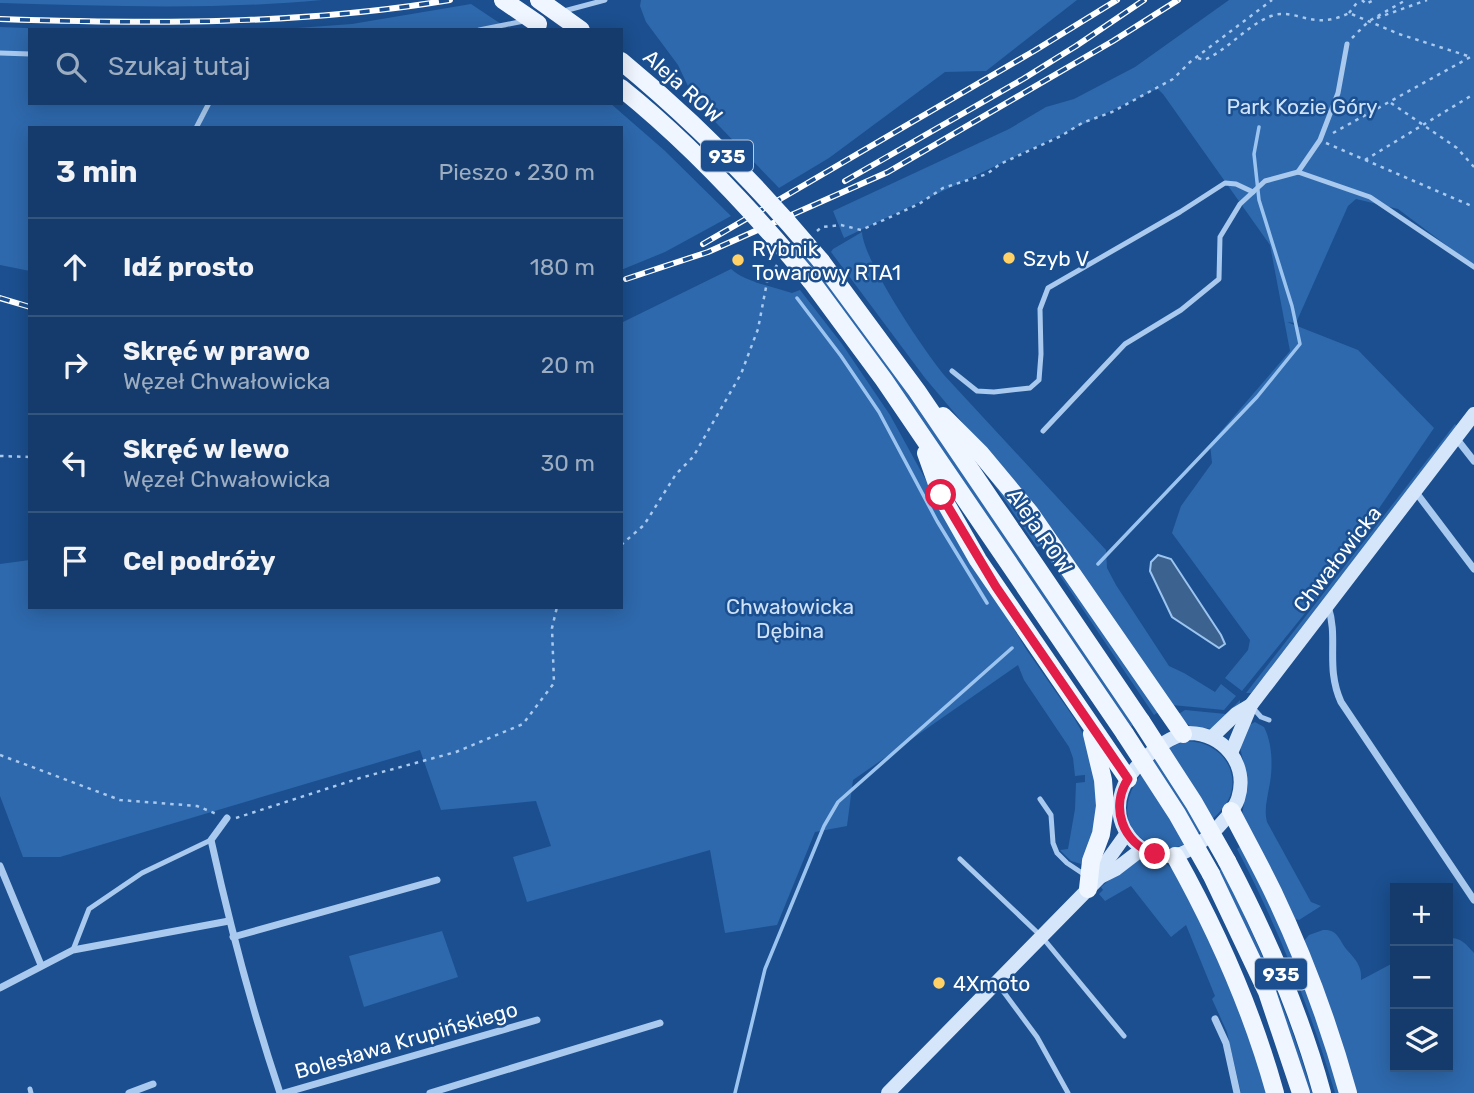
<!DOCTYPE html>
<html lang="pl">
<meta charset="utf-8">
<style>
body{margin:0;font-family:Rubik,sans-serif;background:#1d4271;color:#f1f3f6}
.controls{position:absolute;right:21px;bottom:21px;display:grid;overflow:hidden;border-radius:0px;box-shadow:0 4px 18px #0003}
.controls button{width:63px;height:63px;display:grid;place-items:center;padding:0;border:0;border-bottom:2px solid #33557e;background:#143b6b;color:#f1f3f6;font:35px sans-serif}
.stop{position:absolute;width:21px;height:21px;margin:-16px;border:5px solid #e11d48;border-radius:50%;background:#fff}
.stop.end{background:#e11d48;border-color:#fff;box-shadow:0 2px 7px #0008}
.list{margin:0;padding:0;list-style:none}
h2{display:flex;justify-content:space-between;align-items:center;height:91px;margin:0;padding:0 28px;font-size:30px}
h2 small{font-size:23px;font-weight:400;color:#9dadc1}
.list li{display:grid;grid-template-columns:46px 1fr auto;gap:21px;align-items:center;box-sizing:border-box;height:98px;padding:0 28px;border-top:2px solid #33557e}
.list b{display:block;font-size:26px;white-space:nowrap}
.list p{margin:0;font-size:23px;white-space:nowrap;color:#9dadc1}
.list em{font-size:23px;font-style:normal;color:#9dadc1}
.icon{flex:none;width:38px;height:38px;fill:none;stroke:currentColor;stroke-width:2;stroke-linecap:round;stroke-linejoin:round}
.map{position:relative;flex:none;width:1474px;height:1093px;overflow:hidden}
.search{position:absolute;background:#143b6b;box-shadow:0 4px 18px #0003;left:28px;top:28px;width:595px;height:77px;display:flex;align-items:center;gap:18px;box-sizing:border-box;padding:0 24px;border-radius:0px;color:#9dadc1;font-size:26px}
.panel{position:absolute;background:#143b6b;box-shadow:0 4px 18px #0003;left:28px;top:126px;width:595px;height:483px;border-radius:0px}
.map>svg:first-child{display:block}
.green{fill:#2e69ad}
.water{fill:#3c6290;stroke:#9cc4f0;stroke-width:2}
.lines{fill:none;stroke-linecap:round;stroke-linejoin:round}
.stream{stroke:#9cc4f0;stroke-width:3.5}
.path{stroke:#a9c9ee;stroke-width:2.5;stroke-dasharray:3.5 5;stroke-linecap:butt}
.service{stroke:#a9c9ee;stroke-width:5}
.minor{stroke:#a9c9ee;stroke-width:7}
.secondary{stroke:#d6e6fa;stroke-width:14}
.primary{stroke:#f0f6ff;stroke-width:18}
.rail-casing{stroke:#fff;stroke-width:6}
.rail{stroke:#1b4f8f;stroke-width:3.5;stroke-dasharray:10;stroke-linecap:butt}
.primary-bridge{stroke:#f0f6ff;stroke-width:18}
.route{stroke:#e11d48;stroke-width:9}
.poi-dot{fill:#ffd166;stroke:#1b4f8f;stroke-width:2.5}
.labels{text-anchor:middle;dominant-baseline:central;stroke-width:5;stroke-linejoin:round;paint-order:stroke}
.shield{fill:#1b4f8f;stroke:#bbcadd;stroke-width:2}
.shield-label{font-size:19px;font-weight:bold;fill:#fff}
.street-label{font-size:21px;fill:#fff;stroke:#1b4f8f}
.park-label{font-size:21px;fill:#cfe3fa;stroke:#1b4f8f}
.poi-label{font-size:21px;fill:#fff;stroke:#1b4f8f;text-anchor:start}
</style>
<div class="map">
<svg width="1474" height="1093" viewBox="0 0 1474 1093">
<rect width="100%" height="100%" fill="#1b4f8f"/>
<g class="green">
<path d="M0 0H322C216 10 107 6 0 3Z"/>
<polygon points="641,0 1077,0 986,71 945,72 829,158 779,188 695,101 678,65 646,22 640,6"/>
<polygon points="1229,0 1474,0 1474,266 1398,209 1356,199 1348,206 1296,323 1287,322 1358,350 1434,428 1319,596 1242,691 1225,678 1248,650 1250,640 1172,533 1181,506 1212,463 1210,444 1290,351 1270,245 1163,94 1151,82 1157,89 844,238 833,211 1009,129 1046,107 1074,99 1135,67"/>
<polygon points="471,4 510,30 269,30 352,24"/>
<polygon points="0,27 79,30 30,30 30,103 610,103 664,150 731,216 665,252 621,270 621,128 30,128 30,271 0,265"/>
<path d="M862 232C864 262 923 349 944 375L1106 550 1107 568 1116 585 1169 666 1184 673 1215 692 1221 684 1236 696 1224 710 1172 705 1011 480 925 378 831 252 833 249Z"/>
<polygon points="806,256 885,360 1134,724 1130,728 802,259"/>
<path d="M731 269C745 282 774 287 792 293L800 290 842 344 890 415 939 504 1026 649 1074 718 1090 746 1097 800 1096 817 1091 839 1081 864 1071 861 1060 850 1068 849 1075 809 1076 783 1085 782V775L1075 776 1073 758 1069 747 1024 680 1018 665 853 780 847 826 815 832 777 925 725 933 710 850 527 902 513 857 551 846 536 801 441 810 420 750 60 857H23L0 796V564L30 560V607H621V323Z"/>
<polygon points="1455,424 1457,426 1259,683 1251,693 1246,693"/>
<polygon points="975,457 1010,497 1160,711 1154,715 1040,546 1037,547"/>
<polygon points="1240,700 1240,705 1212,729 1190,726 1177,715 1185,710 1226,714"/>
<path d="M1255 722 1264 727C1273 744 1273 770 1269 788 1267 800 1264 810 1267 822L1311 902 1321 906 1299 920 1295 919 1242 816 1246 790 1245 770 1240 747 1249 725Z"/>
<path d="M1183 742C1213 738 1241 765 1230 796 1225 809 1212 819 1203 829 1195 837 1187 845 1176 847 1166 850 1154 847 1145 841 1101 812 1148 753 1183 742Z"/>
<path d="M1243 844 1288 936 1343 1093H1335C1310 1008 1278 927 1237 849Z"/>
<polygon points="1142,858 1164,862 1176,872 1229,979 1269,1093 1241,1093 1227,1032 1212,999 1215,996 1186,925 1171,937 1131,886 1105,901 1099,894 1103,890 1101,887 1130,862"/>
<path d="M1222 868C1257 941 1290 1015 1312 1093H1308L1261 962 1218 871Z"/>
<path d="M1323 930C1338 929 1339 940 1347 950 1356 960 1362 966 1361 980L1395 962V1067H1448V938C1461 937 1466 944 1474 953V1093H1355L1303 942 1309 935Z"/>
<polygon points="442,931 458,977 364,1007 349,956"/>
</g>
<polygon class="water" points="1158,555 1171,559 1221,635 1225,644 1219,648 1172,617 1150,571 1151,562"/>
<g class="lines">
<g class="stream">
<polyline points="797,298 841,356 879,412 937,521 987,603"/>
<polyline points="1098,564 1257,397 1300,344 1292,306 1259,200 1254,154 1259,127"/>
<polyline points="735,1093 765,969 824,826 838,802 1012,648"/>
</g>
<g class="path">
<polyline points="1362,0 1366,4 1374,0"/>
<polyline points="1349,13 1359,0"/>
<polyline points="1377,18 1427,0"/>
<polyline points="1352,38 1369,21 1406,0"/>
<path d="M1198 58 1204 60C1230 49 1247 24 1274 15 1288 11 1303 19 1317 20 1329 21 1339 18 1349 13L1399 34 1471 57"/>
<polyline points="1391,103 1457,148 1474,167"/>
<polyline points="1333,133 1474,55"/>
<polyline points="1326,143 1474,207"/>
<polyline points="1365,160 1474,94"/>
<polyline points="817,231 822,227 841,225 861,230 886,219 919,204 943,188 987,174 1000,164 1061,136 1082,123 1112,112 1173,79 1190,62 1272,0"/>
<polyline points="0,456 30,457"/>
<polyline points="621,545 644,525 676,474 693,457 741,374 758,329 767,282 777,265"/>
<polyline points="0,755 120,800 197,806 219,815"/>
<polyline points="236,818 360,778 456,752 523,724 554,683 552,628 557,607"/>
</g>
<g class="service">
<polyline points="564,11 605,0"/>
<polyline points="479,30 524,21"/>
<polyline points="0,53 30,54"/>
<polyline points="196,128 209,103"/>
<polyline points="1298,172 1320,140 1338,93 1347,44"/>
<polyline points="952,371 977,391 994,392 1030,388 1039,380 1041,354 1040,309 1048,288 1180,212 1225,183 1236,184 1253,192"/>
<polyline points="1043,431 1125,344 1181,310 1219,279 1220,237 1240,204 1265,181 1298,172 1370,197 1474,267"/>
<polyline points="1253,708 1261,717 1269,720"/>
<polyline points="1040,799 1051,815 1053,843 1057,853 1067,863 1085,875"/>
<polyline points="960,859 1042,937 1124,1036"/>
<polyline points="73,950 89,909 142,873 211,840"/>
<polyline points="997,983 1037,1037 1068,1093"/>
<polyline points="30,1089 31,1093"/>
</g>
<g class="minor">
<polyline points="1456,438 1474,461"/>
<polyline points="1415,491 1474,569"/>
<path d="M1328 606C1339 639 1325 666 1341 702L1474 900"/>
<path d="M227 818 211 840C230 926 252 1010 280 1093"/>
<polyline points="0,866 41,965"/>
<polyline points="233,937 437,880"/>
<polyline points="0,988 73,950 229,921"/>
<polyline points="1215,1019 1226,1043 1237,1093"/>
<polyline points="129,1093 153,1084"/>
<polyline points="284,1093 537,1020"/>
<polyline points="430,1093 660,1023"/>
</g>
<g class="secondary">
<path d="M1189 733C1223 733 1249 764 1238 799 1230 821 1190 858 1166 856 1133 853 1111 822 1122 791 1130 767 1165 736 1189 733Z"/>
<polyline points="1212,737 1236,714 1251,705 1474,414"/>
<polyline points="1231,753 1251,705"/>
<polyline points="1100,877 1107,861 1127,833"/>
<polyline points="888,1093 1100,877 1116,869 1142,849"/>
</g>
<g class="primary">
<polyline points="821,261 917,391 1141,721"/>
<polyline points="811,281 884,380 1125,734"/>
<polyline points="943,416 980,453 1030,513 1183,734"/>
<polyline points="926,453 941,495 978,560 1128,779"/>
<path d="M1231 811C1245 838 1260 865 1273 892 1304 957 1329 1024 1348 1093"/>
<path d="M1175 856C1217 931 1252 1010 1275 1093"/>
<path d="M1227 861C1266 935 1300 1012 1322 1093"/>
<polyline points="1211,874 1267,992 1301,1093"/>
<polyline points="1088,889 1091,861 1101,834 1105,806 1103,780 1092,734"/>
</g>
<g class="rail-casing">
<g id="rail">
<path d="M0 19C150 24 301 25 450 0"/>
<polyline points="845,181 1023,79 1076,46 1144,0"/>
<polyline points="703,244 1034,51 1117,0"/>
<polyline points="626,279 708,252 888,172 1113,41 1178,0"/>
<polyline points="0,298 30,307"/>
</g>
</g>
<use href="#rail" class="rail"/>
<g class="primary-bridge">
<polyline points="503,0 538,24"/>
<polyline points="539,0 581,30"/>
<path d="M621 61C695 122 760 188 821 261"/>
<path d="M621 88C692 145 753 211 811 281"/>
<polyline points="1141,721 1194,803 1227,861"/>
<polyline points="1125,734 1177,814 1211,874"/>
</g>
</g>
<g class="lines">
<path class="route" d="M941 495 996 587 1128 779C1110 807 1122 843 1155 854"/>
</g>
<g class="poi-dot">
<circle cx="1009" cy="258" r="7"/>
<circle cx="738" cy="260" r="7"/>
<circle cx="939" cy="983" r="7"/>
</g>
<g class="labels">
<g class="shield">
<rect x="701" y="140.5" width="52" height="31" rx="5"/>
<rect x="1255" y="958.5" width="52" height="31" rx="5"/>
</g>
<g class="shield-label">
<text x="727" y="156">935</text>
<text x="1281" y="974">935</text>
</g>
<g class="street-label">
<text transform="translate(683 86) rotate(42)">Aleja ROW</text>
<text transform="translate(1040 531) rotate(56)">Aleja ROW</text>
<text transform="translate(1337 559) rotate(-52)">Chwałowicka</text>
<text transform="translate(406 1040) rotate(-16)">Bolesława Krupińskiego</text>
</g>
<g class="park-label">
<text x="1302" y="106">Park Kozie Góry</text>
<text x="790" y="606">Chwałowicka<tspan x="790" dy="24">Dębina</tspan></text>
</g>
<g class="poi-label">
<text x="752" y="248">Rybnik<tspan x="752" dy="24">Towarowy RTA1</tspan></text>
<text x="1023" y="258">Szyb V</text>
<text x="953" y="983">4Xmoto</text>
</g>
</g>
</svg>
<div class="controls">
<button>+</button>
<button>−</button>
<button><svg class="icon" aria-label="layers" viewBox="0 0 24 24"><path d="M12 4l9 5-9 5-9-5zM3 14l9 5 9-5"/></svg></button>
</div>
<div class="stop" style="left:941px;top:495px"></div>
<div class="stop end" style="left:1155px;top:854px"></div>
<div class="search"><svg class="icon" aria-label="search" viewBox="0 0 24 24"><circle cx="10" cy="10" r="6"/><path d="M15 15l6 6"/></svg>Szukaj tutaj</div>
<section class="panel">
<h2>3 min<small>Pieszo · 230 m</small></h2>
<ul class="list">
<li><svg class="icon" aria-label="ahead" viewBox="0 0 24 24"><path d="M12 20V5M6 11l6-6 6 6"/></svg><div><b>Idź prosto</b></div><em>180 m</em></li>
<li><svg class="icon" aria-label="right" viewBox="0 0 24 24"><path d="M7 20v-9h11M14 6l5 5-5 5"/></svg><div><b>Skręć w prawo</b><p>Węzeł Chwałowicka</p></div><em>20 m</em></li>
<li><svg class="icon" aria-label="left" viewBox="0 0 24 24"><path d="M17 20v-9H6M10 6l-5 5 5 5"/></svg><div><b>Skręć w lewo</b><p>Węzeł Chwałowicka</p></div><em>30 m</em></li>
<li><svg class="icon" aria-label="arrive" viewBox="0 0 24 24"><path d="M6 21V4h12l-3 4 3 4H6"/></svg><div><b>Cel podróży</b></div></li>
</ul>
</section>
</div>
